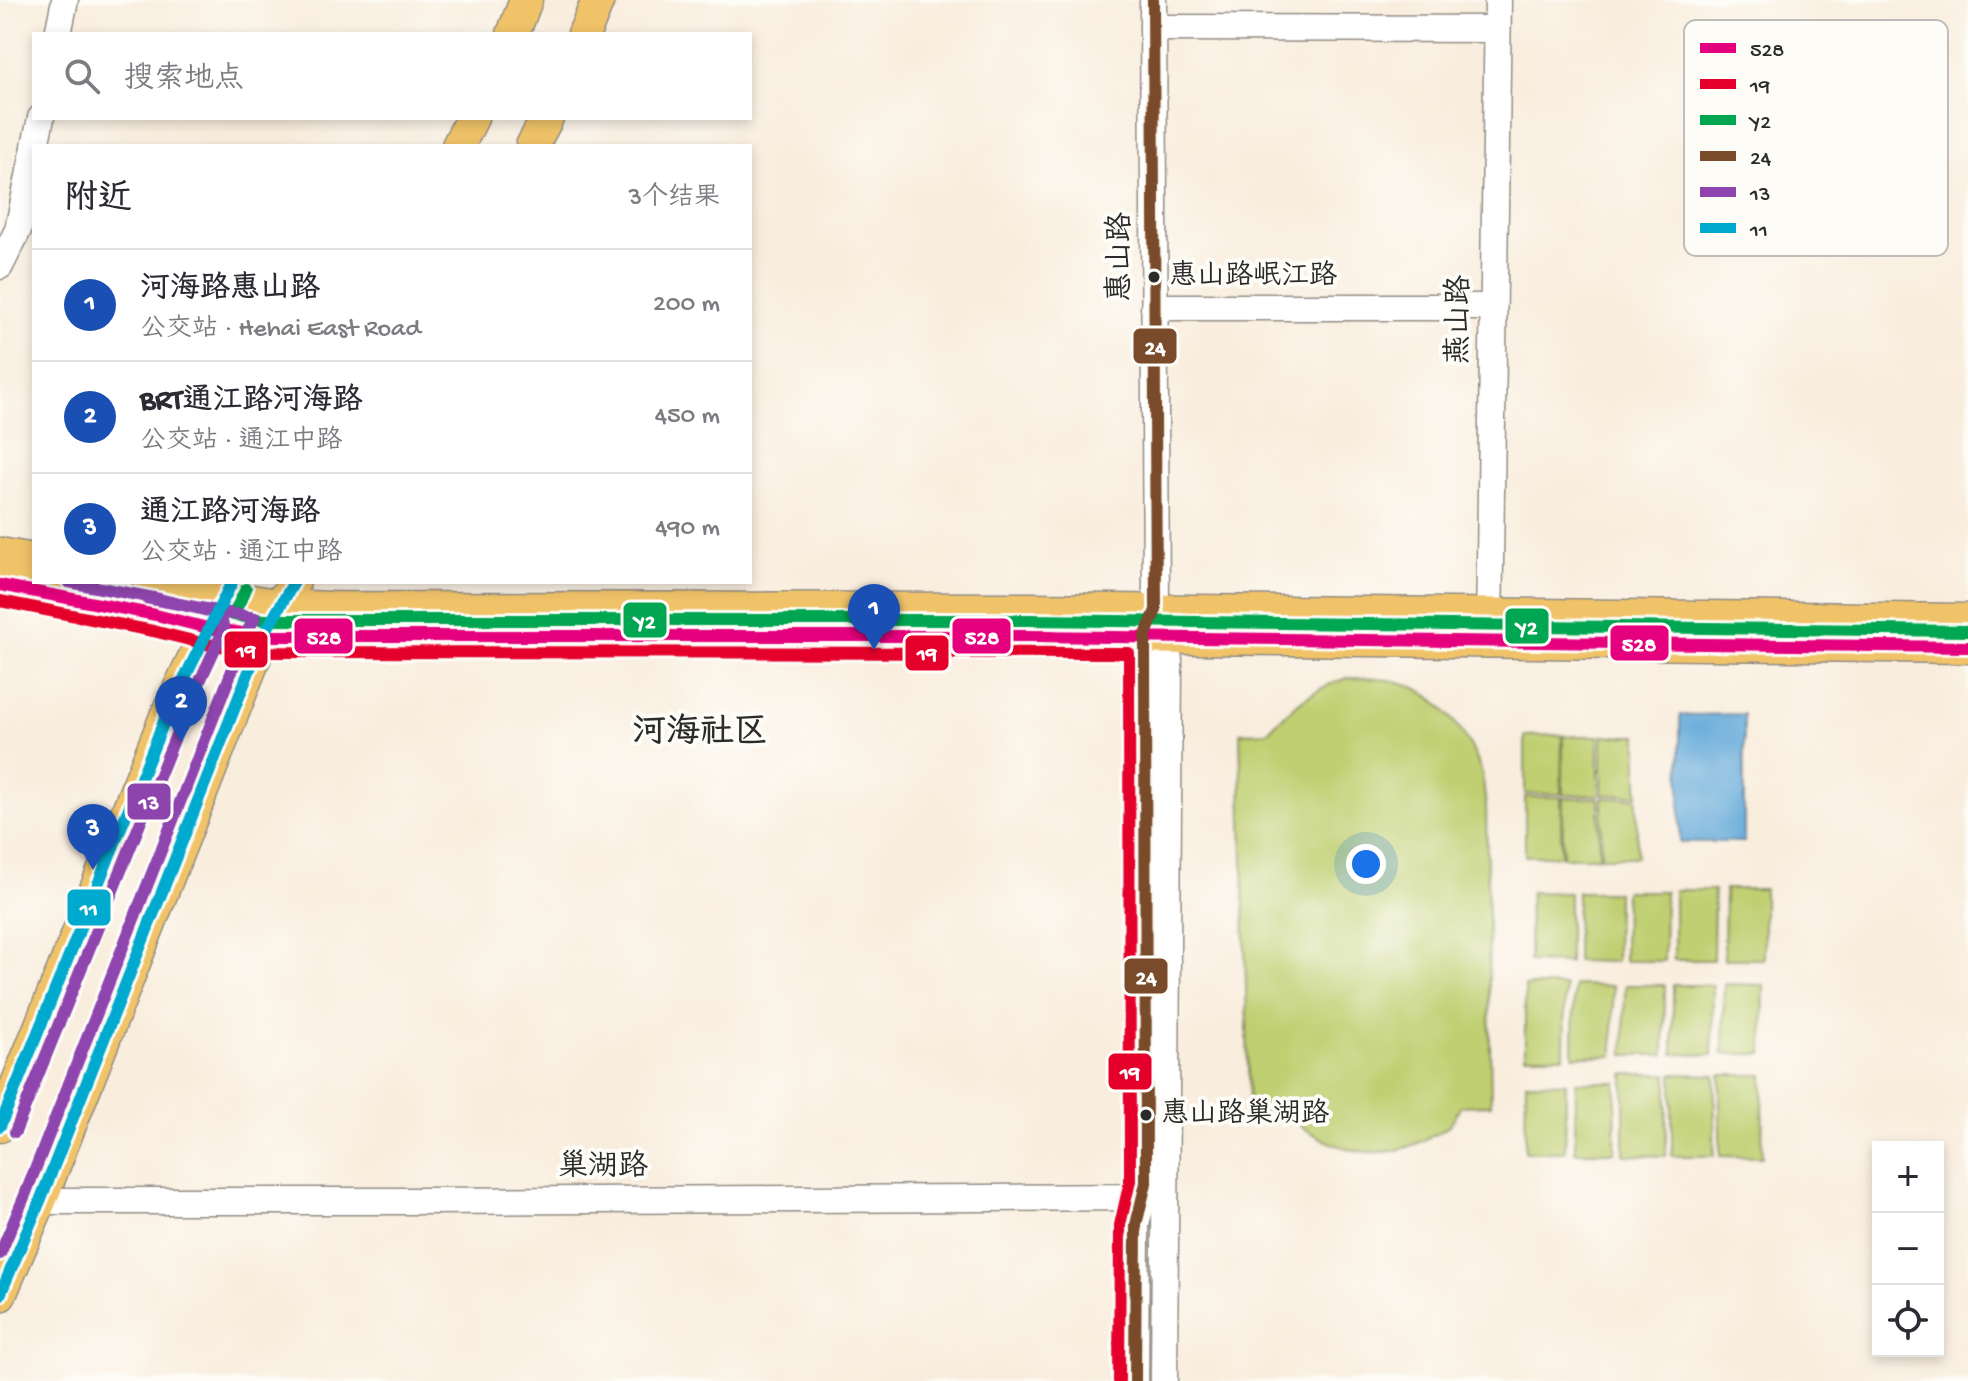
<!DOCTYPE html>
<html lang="zh">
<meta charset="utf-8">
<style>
body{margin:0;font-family:"Gochi Hand","LXGW WenKai TC",sans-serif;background:#f2f2f3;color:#2b2b33}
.controls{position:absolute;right:24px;bottom:24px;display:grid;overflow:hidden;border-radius:0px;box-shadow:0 4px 12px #0003}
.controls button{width:72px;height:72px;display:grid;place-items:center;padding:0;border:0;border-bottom:2px solid #e1e1e2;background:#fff;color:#2b2b33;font:40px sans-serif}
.you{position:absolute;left:1366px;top:864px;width:28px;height:28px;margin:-20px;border:6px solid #fff;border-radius:50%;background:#1a73e8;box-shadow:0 0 0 12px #1a73e833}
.badge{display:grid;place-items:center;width:52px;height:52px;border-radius:50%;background:#ea580c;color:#fff;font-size:26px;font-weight:700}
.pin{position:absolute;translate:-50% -66px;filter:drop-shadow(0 2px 4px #0008)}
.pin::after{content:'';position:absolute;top:42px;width:28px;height:24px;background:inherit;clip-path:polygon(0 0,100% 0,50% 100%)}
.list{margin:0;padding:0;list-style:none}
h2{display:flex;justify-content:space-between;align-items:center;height:104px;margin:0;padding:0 32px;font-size:34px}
h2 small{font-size:26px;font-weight:400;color:#7c7c81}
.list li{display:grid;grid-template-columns:52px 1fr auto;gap:24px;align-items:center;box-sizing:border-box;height:112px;padding:0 32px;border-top:2px solid #e1e1e2}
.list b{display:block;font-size:30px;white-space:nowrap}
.list p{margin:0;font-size:26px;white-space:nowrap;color:#7c7c81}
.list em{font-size:26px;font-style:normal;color:#7c7c81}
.icon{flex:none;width:44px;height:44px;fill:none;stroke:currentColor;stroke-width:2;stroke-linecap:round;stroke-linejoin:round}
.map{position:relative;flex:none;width:1968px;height:1381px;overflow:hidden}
.search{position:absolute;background:#fff;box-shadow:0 4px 12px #0003;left:32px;top:32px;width:720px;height:88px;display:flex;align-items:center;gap:20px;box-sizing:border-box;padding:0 28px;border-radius:0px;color:#7c7c81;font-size:30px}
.panel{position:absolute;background:#fff;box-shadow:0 4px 12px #0003;left:32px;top:144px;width:720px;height:440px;border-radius:0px}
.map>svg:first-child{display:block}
.green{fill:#c0cf71;stroke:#767d4e;stroke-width:2}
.water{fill:#63a9d9;stroke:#476a82;stroke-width:2}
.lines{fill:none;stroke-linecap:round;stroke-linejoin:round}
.minor-casing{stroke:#928c84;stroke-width:29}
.major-casing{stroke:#928c84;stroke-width:35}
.minor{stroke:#fff;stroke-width:26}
.major{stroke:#f0c369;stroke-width:32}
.bus-1-casing{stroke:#fdfcf7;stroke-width:18}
.bus-2-casing{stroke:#fdfcf7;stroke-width:18}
.bus-3-casing{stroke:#fdfcf7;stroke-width:18}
.bus-4-casing{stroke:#fdfcf7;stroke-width:18}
.bus-5-casing{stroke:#fdfcf7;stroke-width:18}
.bus-6-casing{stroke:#fdfcf7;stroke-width:18}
.bus-1{stroke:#e5007d;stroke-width:12}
.bus-2{stroke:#e4002b;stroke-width:12}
.bus-3{stroke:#00a651;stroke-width:12}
.bus-4{stroke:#7a4b2a;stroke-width:12}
.bus-5{stroke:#8e44ad;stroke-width:12}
.bus-6{stroke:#00a9ce;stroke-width:12}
.bus-dot{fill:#2b2b2b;stroke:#fdfcf7;stroke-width:3}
.labels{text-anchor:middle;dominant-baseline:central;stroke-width:8;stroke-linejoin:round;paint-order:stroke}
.bus-label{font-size:28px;fill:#2b2b2b;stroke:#fdfcf7;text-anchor:start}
.street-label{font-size:30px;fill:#2b2b2b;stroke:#fdfcf7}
.quarter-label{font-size:34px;font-weight:bold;fill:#2b2b2b;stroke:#fdfcf7}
.key{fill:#fdfcf7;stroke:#bebdba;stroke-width:2}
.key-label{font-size:22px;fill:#2b2b2b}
.line-badge{stroke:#fdfcf7;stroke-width:3}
.badge-label{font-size:22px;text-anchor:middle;font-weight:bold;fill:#fff}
</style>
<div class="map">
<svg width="1968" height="1381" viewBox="0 0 1968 1381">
<rect width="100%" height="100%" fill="#fdfcf7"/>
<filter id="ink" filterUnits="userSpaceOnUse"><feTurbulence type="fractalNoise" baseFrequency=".0125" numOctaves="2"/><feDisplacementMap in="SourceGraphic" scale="16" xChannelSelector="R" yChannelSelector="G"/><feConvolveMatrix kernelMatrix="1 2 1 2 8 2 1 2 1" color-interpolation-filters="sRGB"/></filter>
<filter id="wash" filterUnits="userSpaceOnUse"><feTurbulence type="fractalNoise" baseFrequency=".006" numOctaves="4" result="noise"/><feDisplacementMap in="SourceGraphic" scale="32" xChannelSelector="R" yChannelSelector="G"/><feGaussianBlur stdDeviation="1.8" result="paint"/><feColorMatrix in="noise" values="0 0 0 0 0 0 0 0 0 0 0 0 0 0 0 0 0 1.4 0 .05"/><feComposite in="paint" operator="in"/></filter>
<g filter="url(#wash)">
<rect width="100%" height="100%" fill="#f9eddd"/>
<g class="green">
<path d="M1347 678C1366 678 1384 678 1403 683 1439 693 1472 739 1482 774 1484 784 1484 795 1486 805L1491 1105 1461 1106C1457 1112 1453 1122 1447 1127 1440 1133 1428 1138 1420 1142 1369 1166 1323 1145 1282 1112L1249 1113 1240 733 1268 732C1292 706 1312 689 1347 678Z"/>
<polygon points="1562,735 1561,794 1525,794 1525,736"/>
<rect x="1563" y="736" width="36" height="59"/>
<rect x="1602" y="736" width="36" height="59"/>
<rect x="1525" y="797" width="36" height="59"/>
<rect x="1563" y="798" width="36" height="59"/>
<polygon points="1602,798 1637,798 1637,857 1601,857"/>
<polygon points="1725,889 1764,889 1764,959 1724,959"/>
<polygon points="1674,890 1714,890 1713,960 1674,960"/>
<polygon points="1625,891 1665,891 1664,961 1624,961"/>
<polygon points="1530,892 1569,893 1569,963 1529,962"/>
<polygon points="1577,892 1617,892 1616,962 1576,961"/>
<polygon points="1724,984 1764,985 1763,1054 1723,1054"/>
<polygon points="1574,985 1613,986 1613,1056 1573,1056"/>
<polygon points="1625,985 1665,985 1664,1055 1624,1055"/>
<polygon points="1673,985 1713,985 1712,1055 1673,1054"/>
<polygon points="1525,986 1565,986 1564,1056 1525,1056"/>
<polygon points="1624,1074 1667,1074 1666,1156 1624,1155"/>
<polygon points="1672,1074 1715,1075 1714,1156 1672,1156"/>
<polygon points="1720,1075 1763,1075 1762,1157 1720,1156"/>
<polygon points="1526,1082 1566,1083 1565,1152 1525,1152"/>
<polygon points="1576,1082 1616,1082 1615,1152 1575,1152"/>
</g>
<polygon class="water" points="1744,714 1744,842 1680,842 1680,715"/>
</g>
<g filter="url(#ink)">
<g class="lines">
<g class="minor-casing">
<g id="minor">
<polyline points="1153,28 1497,29"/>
<polyline points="58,34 65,0"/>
<polyline points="35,146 41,118"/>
<polyline points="0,266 18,230 34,152"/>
<polyline points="1154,307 1493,307"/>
<polyline points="1160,621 1167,637 1169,662 1164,1381"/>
<polyline points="1489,632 1498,0"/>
<polyline points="40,1201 420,1201 1165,1197"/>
<polyline points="1135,1381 1136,1225 1146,1183 1145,637 1156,610 1153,0"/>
</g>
</g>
<g class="major-casing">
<g id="major">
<polyline points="513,34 526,0"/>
<polyline points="584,34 598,0"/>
<polyline points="458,146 472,118"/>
<polyline points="532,146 547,118"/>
<polyline points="0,554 34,560"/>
<polyline points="149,582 280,606 333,608 1029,609 1968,620"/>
<polyline points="0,585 156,615 208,628 263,636 1029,636 1968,647"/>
<polyline points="0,1126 167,714 217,610"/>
<polyline points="0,1295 40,1201 263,636 294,582"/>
</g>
</g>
<use href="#minor" class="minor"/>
<use href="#major" class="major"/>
<g class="bus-1-casing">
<polyline id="bus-1" points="0,585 156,615 208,628 263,636 1029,636 1968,647"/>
</g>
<g class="bus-2-casing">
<polyline id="bus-2" points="0,601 153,631 206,644 263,652 1129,653 1130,1181 1120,1225 1119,1381"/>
</g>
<g class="bus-3-casing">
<polyline id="bus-3" points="246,589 233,615 264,620 1029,620 1968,631"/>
</g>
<g class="bus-4-casing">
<polyline id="bus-4" points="1135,1381 1136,1225 1146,1183 1145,637 1156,610 1153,0"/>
</g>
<g class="bus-5-casing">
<g id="bus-5">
<polyline points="15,1132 182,720 224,629 221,618 212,612 159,599 69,582"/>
<polyline points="0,1254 25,1195 248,630 255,618 146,598"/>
</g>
</g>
<g class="bus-6-casing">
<g id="bus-6">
<polyline points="0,1126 167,714 232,582"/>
<polyline points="0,1295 40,1201 263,636 294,582"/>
</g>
</g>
<use href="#bus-1" class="bus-1"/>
<use href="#bus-2" class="bus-2"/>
<use href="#bus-3" class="bus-3"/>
<use href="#bus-4" class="bus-4"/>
<use href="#bus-5" class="bus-5"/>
<use href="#bus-6" class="bus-6"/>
</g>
</g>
<g class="bus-dot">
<circle cx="1154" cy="277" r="7"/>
<circle cx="1146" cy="1115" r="7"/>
</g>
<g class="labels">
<g class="bus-label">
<text x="1169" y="277">惠山路岷江路</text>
<text x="1161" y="1115">惠山路巢湖路</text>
</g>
<g class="street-label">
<text transform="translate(1122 257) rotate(-90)">惠山路</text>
<text transform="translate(1461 320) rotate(-89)">燕山路</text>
<text x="603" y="1168">巢湖路</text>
</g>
<g class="quarter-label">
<text x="700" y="735">河海社区</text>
</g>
</g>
<rect x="1684" y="20" width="264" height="236" rx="12" class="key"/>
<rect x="1700" y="43" width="36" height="10" fill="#e5007d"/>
<rect x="1700" y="79" width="36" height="10" fill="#e4002b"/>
<rect x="1700" y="115" width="36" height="10" fill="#00a651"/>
<rect x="1700" y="151" width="36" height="10" fill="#7a4b2a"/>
<rect x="1700" y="187" width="36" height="10" fill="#8e44ad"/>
<rect x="1700" y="223" width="36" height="10" fill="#00a9ce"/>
<g class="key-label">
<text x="1750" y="56">528</text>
<text x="1750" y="92">19</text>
<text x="1750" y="128">Y2</text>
<text x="1750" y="164">24</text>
<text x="1750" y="200">13</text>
<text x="1750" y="236">11</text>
</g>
<g class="line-badge">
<rect x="1132" y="327" width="46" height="38" rx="8" fill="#7a4b2a"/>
<rect x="622" y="601" width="46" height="38" rx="8" fill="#00a651"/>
<rect x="1504" y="607" width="46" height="38" rx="8" fill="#00a651"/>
<rect x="293" y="617" width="61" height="38" rx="8" fill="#e5007d"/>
<rect x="951" y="617" width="61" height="38" rx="8" fill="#e5007d"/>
<rect x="1609" y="624" width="61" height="38" rx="8" fill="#e5007d"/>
<rect x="223" y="630" width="46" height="39" rx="8" fill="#e4002b"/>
<rect x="904" y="634" width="46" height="38" rx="8" fill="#e4002b"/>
<rect x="126" y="782" width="46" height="39" rx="8" fill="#8e44ad"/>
<rect x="66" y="888" width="46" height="39" rx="8" fill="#00a9ce"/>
<rect x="1123" y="957" width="46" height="38" rx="8" fill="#7a4b2a"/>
<rect x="1107" y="1052" width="46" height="39" rx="8" fill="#e4002b"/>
</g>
<g class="badge-label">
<text x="1155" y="354">24</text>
<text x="645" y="628">Y2</text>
<text x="1527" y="634">Y2</text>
<text x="324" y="644">528</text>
<text x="982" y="644">528</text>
<text x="1639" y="651">528</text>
<text x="246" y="657">19</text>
<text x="927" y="660">19</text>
<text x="149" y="809">13</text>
<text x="89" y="915">11</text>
<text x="1146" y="984">24</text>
<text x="1130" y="1079">19</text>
</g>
</svg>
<div class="controls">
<button>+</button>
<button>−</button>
<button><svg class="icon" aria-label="locate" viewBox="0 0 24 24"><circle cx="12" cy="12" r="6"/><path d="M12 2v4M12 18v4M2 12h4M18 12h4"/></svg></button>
</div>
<div class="you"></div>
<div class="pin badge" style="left:874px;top:650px;background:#1a4fb4">1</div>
<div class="pin badge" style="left:181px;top:742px;background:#1a4fb4">2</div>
<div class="pin badge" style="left:93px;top:870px;background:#1a4fb4">3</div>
<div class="search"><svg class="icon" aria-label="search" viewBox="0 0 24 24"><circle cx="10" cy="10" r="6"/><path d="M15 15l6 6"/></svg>搜索地点</div>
<section class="panel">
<h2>附近<small>3个结果</small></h2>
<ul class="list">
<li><span class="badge" style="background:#1a4fb4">1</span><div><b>河海路惠山路</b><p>公交站 · Hehai East Road</p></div><em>200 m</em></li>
<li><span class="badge" style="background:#1a4fb4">2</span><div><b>BRT通江路河海路</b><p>公交站 · 通江中路</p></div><em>450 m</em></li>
<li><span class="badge" style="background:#1a4fb4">3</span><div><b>通江路河海路</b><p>公交站 · 通江中路</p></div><em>490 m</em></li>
</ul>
</section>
</div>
